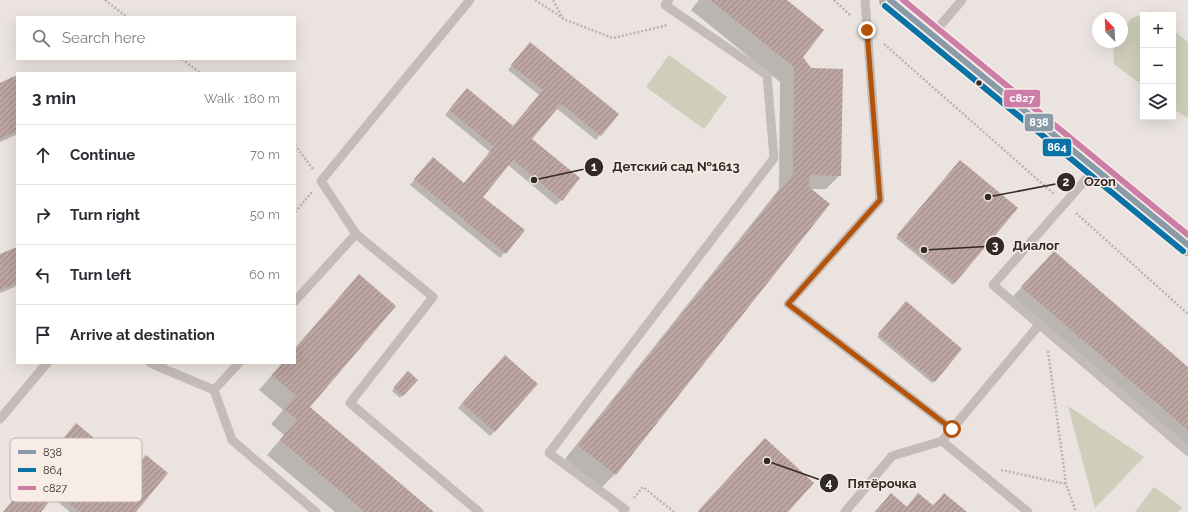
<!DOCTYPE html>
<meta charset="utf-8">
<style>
body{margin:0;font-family:Raleway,sans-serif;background:#f2f2f3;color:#2b2b33}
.controls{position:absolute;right:12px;top:12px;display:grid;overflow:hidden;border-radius:0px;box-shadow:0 4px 16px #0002}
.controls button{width:36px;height:36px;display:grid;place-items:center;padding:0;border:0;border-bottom:1px solid #e1e1e2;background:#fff;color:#2b2b33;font:20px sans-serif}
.compass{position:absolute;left:1092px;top:12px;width:36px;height:36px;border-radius:50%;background:#fff;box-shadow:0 4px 16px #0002;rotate:336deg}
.stop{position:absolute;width:12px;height:12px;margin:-9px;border:3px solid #b45309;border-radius:50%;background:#fff}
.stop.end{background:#b45309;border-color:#fff;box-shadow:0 1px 4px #0008}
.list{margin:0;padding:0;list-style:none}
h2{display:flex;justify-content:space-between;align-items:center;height:52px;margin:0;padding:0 16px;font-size:17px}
h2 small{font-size:13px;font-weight:400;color:#7c7c81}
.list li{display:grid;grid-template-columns:26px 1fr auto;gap:12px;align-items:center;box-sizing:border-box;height:60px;padding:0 16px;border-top:1px solid #e1e1e2}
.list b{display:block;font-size:15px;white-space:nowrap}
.list em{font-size:13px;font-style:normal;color:#7c7c81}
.icon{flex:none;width:22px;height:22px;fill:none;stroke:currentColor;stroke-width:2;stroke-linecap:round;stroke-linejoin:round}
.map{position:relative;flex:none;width:1188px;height:512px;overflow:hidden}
.search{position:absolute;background:#fff;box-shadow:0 4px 16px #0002;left:16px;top:16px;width:280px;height:44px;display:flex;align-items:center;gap:10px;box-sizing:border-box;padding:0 14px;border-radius:0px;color:#7c7c81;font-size:15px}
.panel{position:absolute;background:#fff;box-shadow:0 4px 16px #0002;left:16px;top:72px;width:280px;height:292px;border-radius:0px}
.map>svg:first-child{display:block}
.green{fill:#ceceba}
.shadow{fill:#0003}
.building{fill:url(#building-hatch)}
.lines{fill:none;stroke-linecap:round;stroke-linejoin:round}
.path{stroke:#bcb4b1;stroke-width:2.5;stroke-dasharray:2 2;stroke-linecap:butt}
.lane{stroke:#c4bcb8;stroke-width:9}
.secondary{stroke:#b4aca9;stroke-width:22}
.bus-1-casing{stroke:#f8ede6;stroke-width:9}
.bus-2-casing{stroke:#f8ede6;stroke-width:9}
.bus-3-casing{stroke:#f8ede6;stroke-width:9}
.bus-1{stroke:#899aa9;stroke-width:6}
.bus-2{stroke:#0973a7;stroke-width:6}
.bus-3{stroke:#cc7ea7;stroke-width:6}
.route{stroke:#b45309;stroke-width:5}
.bus-dot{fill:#332927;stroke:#f8ede6;stroke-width:1.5}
.key{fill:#f8ede6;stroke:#bdb2ad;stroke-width:1}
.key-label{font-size:11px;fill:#332927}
.leader{fill:none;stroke:#332927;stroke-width:1.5}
.callout-dot{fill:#332927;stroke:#f8ede6;stroke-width:1.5}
.mark-label{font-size:12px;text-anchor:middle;font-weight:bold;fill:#fff}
.callout-label{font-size:13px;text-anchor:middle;font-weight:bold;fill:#332927;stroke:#f8ede6;stroke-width:3;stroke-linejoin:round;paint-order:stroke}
.line-badge{stroke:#f8ede6;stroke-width:1.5}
.badge-label{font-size:11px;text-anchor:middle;font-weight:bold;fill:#fff}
</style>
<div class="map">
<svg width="1188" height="512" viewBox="0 0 1188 512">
<defs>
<pattern id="building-hatch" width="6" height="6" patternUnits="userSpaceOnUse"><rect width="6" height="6" fill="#bda5a1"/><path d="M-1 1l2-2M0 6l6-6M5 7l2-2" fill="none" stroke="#9a8683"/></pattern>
</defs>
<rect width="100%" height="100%" fill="#eae3df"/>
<g class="green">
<polygon points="1150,11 1155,15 1143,15 1143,86 1114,64 1113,42 1122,42 1122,30 1132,18"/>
<polygon points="1173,30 1188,42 1188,118 1173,109"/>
<polygon points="669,55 727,97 704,129 646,87"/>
<polygon points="1068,406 1144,457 1095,508"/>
<polygon points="1154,487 1182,507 1178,512 1135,512"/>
</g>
<g class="shadow">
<polygon points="699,0 786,0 802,56 810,69 840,175 826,189 809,189 615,474 601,488 565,459 779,189 780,82 691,10"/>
<polygon points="526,48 600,135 596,140 556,108 531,139 561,200 556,205 508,165 482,197 523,230 500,258 410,185 428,163 464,184 490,152 445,115 462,94 513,127 539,95 508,70"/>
<polygon points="17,77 17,137 16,135 0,142 0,84"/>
<polygon points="958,164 955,283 953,285 896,238"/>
<polygon points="17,248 17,286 0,293 0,256"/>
<polygon points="1040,267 1188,368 1188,457 1008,302"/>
<polygon points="359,275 308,407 432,512 335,512 267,455 284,435 271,424 283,410 259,390 282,363 295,363 295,348"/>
<polygon points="904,305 934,381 932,383 877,337"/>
<polygon points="500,361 536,385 490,436 458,408"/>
<polygon points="408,373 416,380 400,398 392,391"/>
<polygon points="71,473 107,502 135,512 70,512 52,497 39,512 4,512"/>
<polygon points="918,494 932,506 944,494 966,512 874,512 891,495 906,507"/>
</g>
<g class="building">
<polygon points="710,0 787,0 824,30 803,57 811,68 843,69 841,176 811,175 808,186 830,204 616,475 578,445 793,174 794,67"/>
<polygon points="530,42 619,114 601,136 561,104 532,139 580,178 562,201 513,160 483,197 525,230 506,254 414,179 433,157 464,183 494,147 449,110 467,88 513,126 543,90 511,65"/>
<polygon points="17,75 17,131 0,139 0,83"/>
<polygon points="960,160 1018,208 955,283 897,235"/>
<polygon points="17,247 17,283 0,290 0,254"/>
<polygon points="1054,251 1188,367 1188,430 1021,287"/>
<polygon points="359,274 396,306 310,407 434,512 365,512 280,440 297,420 284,409 296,396 272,375 283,363 295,363 295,349"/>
<polygon points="906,301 962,349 935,382 878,334"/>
<polygon points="505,355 538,384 495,432 462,403"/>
<polygon points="408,371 418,380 403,396 393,388"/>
<polygon points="76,423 99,442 73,473 108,501 146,455 168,473 136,512 80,512 56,493 41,512 3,512"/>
<polygon points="765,438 814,483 788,512 699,512 698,511"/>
<polygon points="891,493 907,507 918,493 934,506 944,493 967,512 875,512"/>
</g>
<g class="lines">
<g class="path">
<polyline points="105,0 127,17"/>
<polyline points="535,0 563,18"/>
<polyline points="553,0 563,19 613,38 668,25"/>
<polyline points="834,0 851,16"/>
<polyline points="884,44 1054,194"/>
<polyline points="182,59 200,73"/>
<polyline points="295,145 313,169"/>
<polyline points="295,212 312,192"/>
<polyline points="1076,213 1188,314"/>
<polyline points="1048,351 1066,484 1076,512"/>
<polyline points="1001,470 1066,484"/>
<polyline points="634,498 643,487 674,512"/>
</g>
<g class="lane">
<polyline points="470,0 321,181 356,234 433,297 350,403 479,512"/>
<polyline points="865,0 880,200 788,304 952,429"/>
<polyline points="933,34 962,0"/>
<polyline points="1095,169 993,285 1188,451"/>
<polyline points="295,301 356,234"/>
<polyline points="150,363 214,390"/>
<polyline points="239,363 214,390 232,440 316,512"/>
<polyline points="0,419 47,363"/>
<polyline points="942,441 1039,325"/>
<polyline points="623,512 625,509 549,453 774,158 767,75 665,5 669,0"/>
<polyline points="845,512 892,456 942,441 1028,512"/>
</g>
<polyline class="secondary" points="890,0 1188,245"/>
<g class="bus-1-casing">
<polyline id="bus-1" points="890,0 1188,245"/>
</g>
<g class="bus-2-casing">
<polyline id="bus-2" points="885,6 1183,251"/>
</g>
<g class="bus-3-casing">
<polyline id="bus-3" points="903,0 1188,235"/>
</g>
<use href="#bus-1" class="bus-1"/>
<use href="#bus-2" class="bus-2"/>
<use href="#bus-3" class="bus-3"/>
</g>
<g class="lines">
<polyline class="route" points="867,30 880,200 788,304 952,429"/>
</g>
<circle class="bus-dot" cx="979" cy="83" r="3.5"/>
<rect x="10" y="438" width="132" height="64" rx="6" class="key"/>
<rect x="18" y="450" width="18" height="4" fill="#899aa9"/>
<rect x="18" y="468" width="18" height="4" fill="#0973a7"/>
<rect x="18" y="486" width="18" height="4" fill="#cc7ea7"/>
<g class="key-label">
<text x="43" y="456">838</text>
<text x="43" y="474">864</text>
<text x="43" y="492">с827</text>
</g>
<path class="leader" d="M534 180L594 167M988 197L1066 182M924 250L995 246M767 461L829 483"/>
<g class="callout-dot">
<circle cx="534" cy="180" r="4"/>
<circle cx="988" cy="197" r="4"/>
<circle cx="924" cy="250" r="4"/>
<circle cx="767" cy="461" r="4"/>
<circle cx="594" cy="167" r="10"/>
<circle cx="1066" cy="182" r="10"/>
<circle cx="995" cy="246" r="10"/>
<circle cx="829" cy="483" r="10"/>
</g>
<g class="mark-label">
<text x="594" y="171">1</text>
<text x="1066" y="186">2</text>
<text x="995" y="250">3</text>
<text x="829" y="487">4</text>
</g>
<g class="callout-label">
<text x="676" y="171">Детский сад №1613</text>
<text x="1100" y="186">Ozon</text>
<text x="1036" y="250">Диалог</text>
<text x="882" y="488">Пятёрочка</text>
</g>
<g class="line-badge">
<rect x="1003" y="89" width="38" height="19" rx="4" fill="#cc7ea7"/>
<rect x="1024" y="113" width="30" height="19" rx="4" fill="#899aa9"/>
<rect x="1042" y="138" width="30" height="19" rx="4" fill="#0973a7"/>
</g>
<g class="badge-label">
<text x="1022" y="102">с827</text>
<text x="1039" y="126">838</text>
<text x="1057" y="151">864</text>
</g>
</svg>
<div class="controls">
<button>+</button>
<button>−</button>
<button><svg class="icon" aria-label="layers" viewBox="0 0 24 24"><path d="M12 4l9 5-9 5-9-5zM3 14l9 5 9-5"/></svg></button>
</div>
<svg class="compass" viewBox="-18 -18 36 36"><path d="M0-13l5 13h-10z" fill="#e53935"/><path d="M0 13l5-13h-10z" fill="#7c7c81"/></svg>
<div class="stop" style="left:952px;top:429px"></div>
<div class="stop end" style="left:867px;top:30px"></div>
<div class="search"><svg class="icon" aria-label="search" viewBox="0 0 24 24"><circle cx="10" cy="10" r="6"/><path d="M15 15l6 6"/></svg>Search here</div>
<section class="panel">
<h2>3 min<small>Walk · 180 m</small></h2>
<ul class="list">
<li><svg class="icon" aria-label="ahead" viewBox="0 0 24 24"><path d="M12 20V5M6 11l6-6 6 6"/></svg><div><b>Continue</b></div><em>70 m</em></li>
<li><svg class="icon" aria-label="right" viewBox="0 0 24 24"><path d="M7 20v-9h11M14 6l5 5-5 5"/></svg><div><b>Turn right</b></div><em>50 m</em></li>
<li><svg class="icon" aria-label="left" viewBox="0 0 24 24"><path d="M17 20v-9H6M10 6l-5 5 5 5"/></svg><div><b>Turn left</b></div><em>60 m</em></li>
<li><svg class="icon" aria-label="arrive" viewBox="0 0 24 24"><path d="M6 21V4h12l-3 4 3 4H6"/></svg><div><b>Arrive at destination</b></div></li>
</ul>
</section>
</div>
